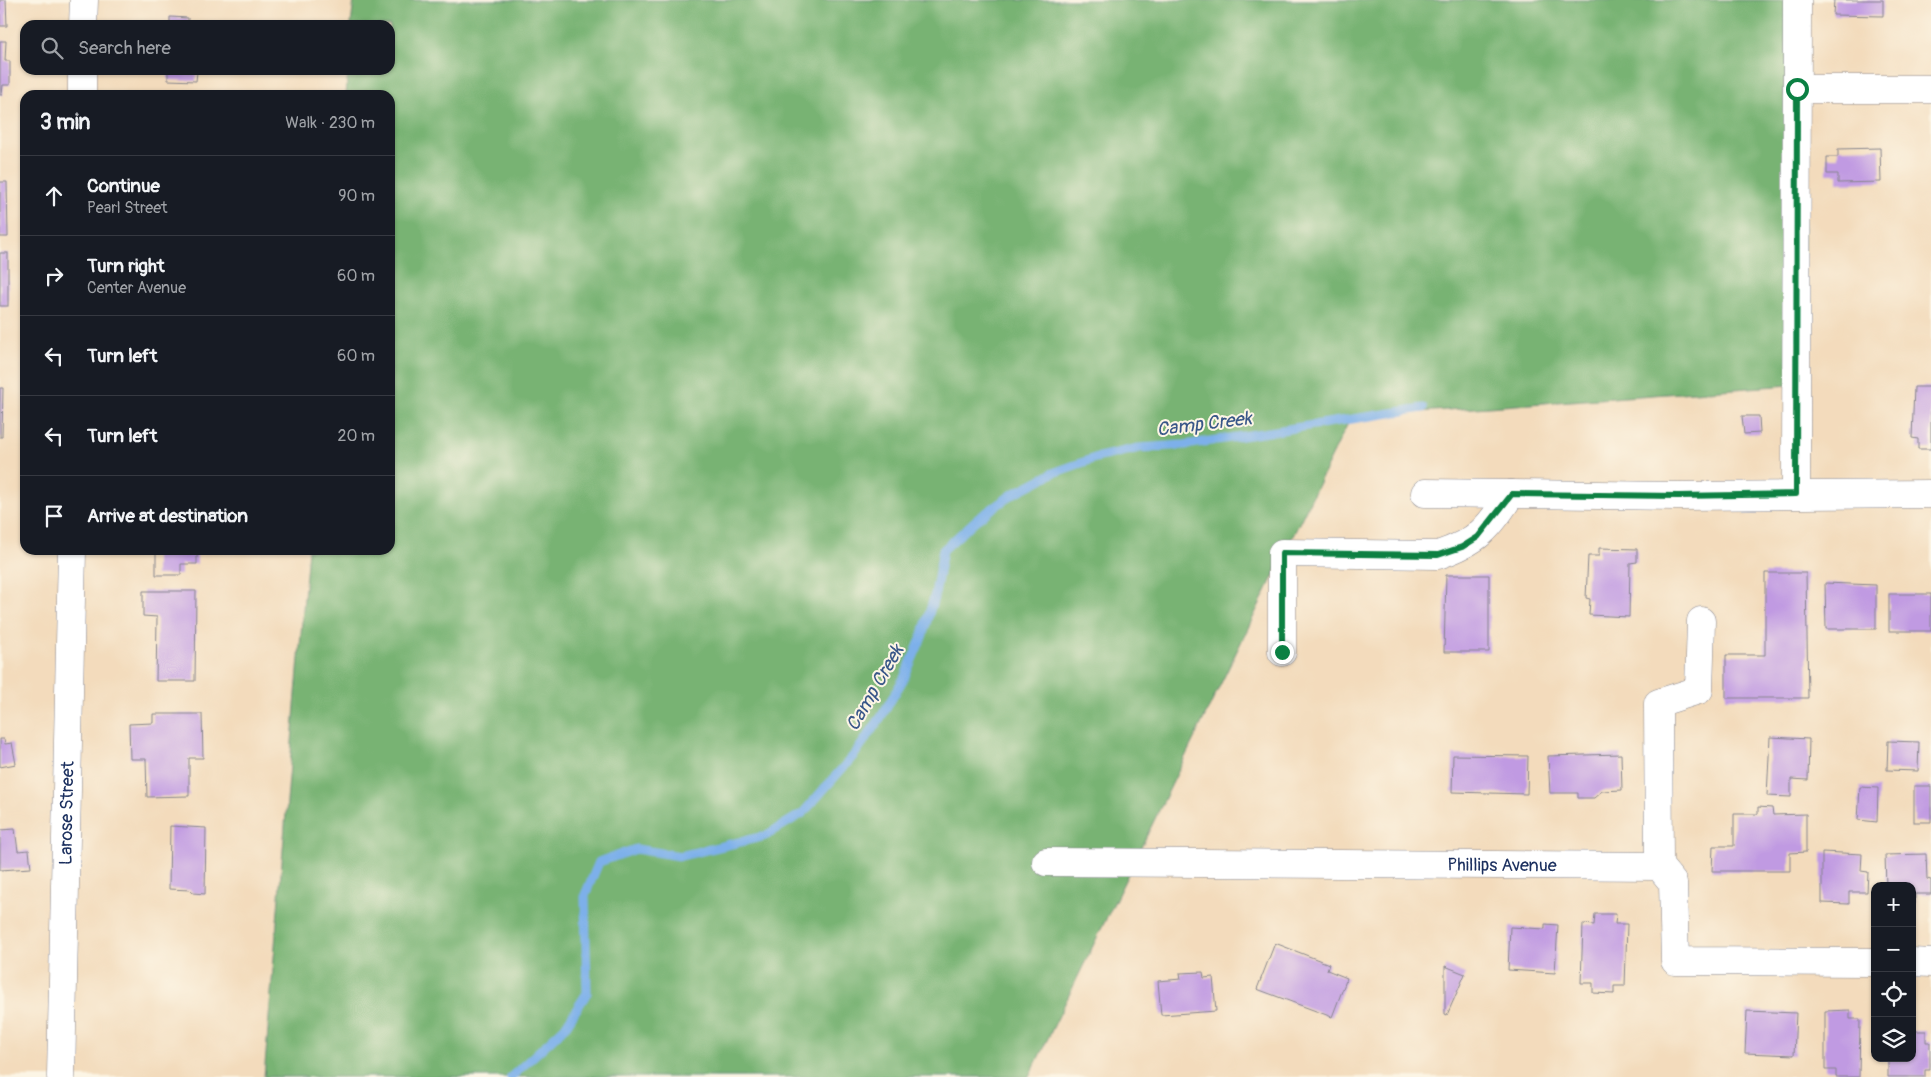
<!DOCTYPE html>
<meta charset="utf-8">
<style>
body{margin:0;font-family:Pangolin,sans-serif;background:#242831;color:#f1f3f6}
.controls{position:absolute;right:15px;bottom:15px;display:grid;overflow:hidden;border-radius:10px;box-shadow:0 1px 4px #0004}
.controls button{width:45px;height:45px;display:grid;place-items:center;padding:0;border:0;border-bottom:1px solid #363941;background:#171b24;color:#f1f3f6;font:25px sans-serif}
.stop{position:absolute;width:15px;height:15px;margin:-11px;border:4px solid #0b8043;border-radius:50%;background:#fff}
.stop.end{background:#0b8043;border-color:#fff;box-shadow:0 1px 5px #0008}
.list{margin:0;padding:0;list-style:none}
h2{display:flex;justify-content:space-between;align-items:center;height:65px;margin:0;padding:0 20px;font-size:21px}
h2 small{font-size:16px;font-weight:400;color:#9ea1a6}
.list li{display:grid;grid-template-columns:32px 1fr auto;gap:15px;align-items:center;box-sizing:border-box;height:80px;padding:0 20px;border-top:1px solid #363941}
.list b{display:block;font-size:19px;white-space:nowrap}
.list p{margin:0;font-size:16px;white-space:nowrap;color:#9ea1a6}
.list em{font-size:16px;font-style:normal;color:#9ea1a6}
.icon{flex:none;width:28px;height:28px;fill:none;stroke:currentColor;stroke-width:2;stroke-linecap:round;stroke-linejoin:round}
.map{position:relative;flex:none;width:1931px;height:1077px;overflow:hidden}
.search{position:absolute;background:#171b24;box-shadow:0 1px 4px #0004;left:20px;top:20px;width:375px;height:55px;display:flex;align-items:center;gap:12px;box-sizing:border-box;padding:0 18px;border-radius:15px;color:#9ea1a6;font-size:19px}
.panel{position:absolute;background:#171b24;box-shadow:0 1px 4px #0004;left:20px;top:90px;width:375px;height:465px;border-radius:15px}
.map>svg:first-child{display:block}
.forest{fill:#78b373;stroke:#4a7168}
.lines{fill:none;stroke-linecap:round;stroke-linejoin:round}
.stream{stroke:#7db0ea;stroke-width:9}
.building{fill:#c09ae2}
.minor-casing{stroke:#87858d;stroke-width:29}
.minor{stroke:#fff;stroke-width:28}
.route{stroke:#0b8043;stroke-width:6}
.labels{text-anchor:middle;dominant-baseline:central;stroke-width:4;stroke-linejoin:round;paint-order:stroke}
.street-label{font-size:18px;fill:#1b2f5e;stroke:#fcf5e5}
.water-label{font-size:19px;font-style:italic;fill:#385688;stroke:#fcf5e5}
</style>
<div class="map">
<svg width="1931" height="1077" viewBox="0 0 1931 1077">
<rect width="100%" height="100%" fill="#fcf5e5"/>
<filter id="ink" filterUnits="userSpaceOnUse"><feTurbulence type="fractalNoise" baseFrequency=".02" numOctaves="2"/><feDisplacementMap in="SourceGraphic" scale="10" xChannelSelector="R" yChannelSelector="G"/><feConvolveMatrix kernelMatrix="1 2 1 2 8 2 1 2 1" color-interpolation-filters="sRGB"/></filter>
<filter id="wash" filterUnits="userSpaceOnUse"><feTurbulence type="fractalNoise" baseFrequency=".0096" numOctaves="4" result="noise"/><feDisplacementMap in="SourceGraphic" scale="20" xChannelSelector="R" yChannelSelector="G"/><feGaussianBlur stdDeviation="1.12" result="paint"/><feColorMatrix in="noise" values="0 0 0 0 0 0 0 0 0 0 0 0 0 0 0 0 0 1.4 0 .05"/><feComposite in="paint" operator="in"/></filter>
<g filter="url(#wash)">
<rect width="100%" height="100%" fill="#f3dbbc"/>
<polygon class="forest" points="354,0 1804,0 1804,384 1351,417 1029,1077 264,1077 308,550 390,550 390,95 346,95 348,70 390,70 390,25 351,25"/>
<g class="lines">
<polyline class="stream" points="511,1077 565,1027 587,993 585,895 599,862 636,849 680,856 765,836 803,813 855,754 881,717 904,678 922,637 935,594 943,550 976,520 1013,494 1053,473 1095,458 1139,448 1185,445 1423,408"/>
</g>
<g id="blocks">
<g class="building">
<polygon points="0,0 6,0 7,26 0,26"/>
<polygon points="1834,0 1883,0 1883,16 1833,15"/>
<polygon points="170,17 188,18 188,25 170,25"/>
<polygon points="0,41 6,41 5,61 10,61 10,85 3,85 2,95 0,95"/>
<polygon points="168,70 205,70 205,72 197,72 196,81 168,80"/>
<polygon points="1880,148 1881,182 1838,183 1838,174 1827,174 1827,157 1838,157 1838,149"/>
<polygon points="0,182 7,182 8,237 0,237"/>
<rect x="0" y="253" width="8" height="53"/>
<polygon points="1914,387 1931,387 1931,449 1918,449 1918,439 1912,438"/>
<polygon points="0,388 3,388 2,437 0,437"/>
<polygon points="1742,416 1759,416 1760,433 1744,434"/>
<polygon points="1599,548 1637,549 1637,562 1630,563 1629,617 1589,615 1590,599 1586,598 1588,556 1599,556"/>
<polygon points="156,550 197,550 197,564 181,564 181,575 156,575"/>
<polygon points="1765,573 1806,573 1808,698 1726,698 1726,655 1765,655"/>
<polygon points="1446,575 1489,575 1489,652 1444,652"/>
<polygon points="1825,583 1876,585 1876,629 1826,629"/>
<polygon points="143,591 196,591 195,681 156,681 157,617 143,616"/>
<rect x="1889" y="594" width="42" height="37"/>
<polygon points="153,714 202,714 203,758 189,758 189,796 147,797 146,759 130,759 129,724 153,723"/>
<polygon points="1770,737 1809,739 1808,780 1791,779 1791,797 1767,796"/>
<polygon points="0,739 4,739 5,744 12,743 16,764 0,767"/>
<polygon points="1888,741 1919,742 1918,771 1887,770"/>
<polygon points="1621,754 1622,790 1602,791 1594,798 1578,798 1578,793 1550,793 1548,756"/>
<polygon points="1453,755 1528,756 1527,794 1452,792"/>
<rect x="1914" y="786" width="17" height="36"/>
<polygon points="1860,787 1878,788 1877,822 1858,820"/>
<polygon points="1758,807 1772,808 1773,815 1806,814 1806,852 1790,853 1790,871 1712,871 1713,846 1734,846 1734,814 1758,814"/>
<polygon points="170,826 206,828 205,894 193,893 190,890 169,889"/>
<polygon points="15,829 18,851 29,850 31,868 0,870 0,830"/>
<polygon points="1822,852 1862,854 1861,871 1868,872 1867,892 1849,892 1849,904 1822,903"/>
<polygon points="1926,854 1927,879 1931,880 1931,894 1915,894 1915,904 1912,904 1912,886 1886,886 1885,855"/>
<polygon points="1595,914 1616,914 1615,924 1627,924 1625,986 1614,986 1614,994 1593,993 1593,983 1581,983 1583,924 1594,925"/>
<polygon points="1545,924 1558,925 1555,973 1508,970 1510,927 1545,929"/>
<polygon points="1275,943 1329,964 1327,970 1347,978 1332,1017 1257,989"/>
<polygon points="1445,966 1465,974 1447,1015 1445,1014"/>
<polygon points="1203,972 1204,978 1213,977 1216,1011 1161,1015 1158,981 1181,979 1180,973"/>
<polygon points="1850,1010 1850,1019 1860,1019 1859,1077 1836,1077 1836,1070 1825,1070 1825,1011"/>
<polygon points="1747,1011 1796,1013 1794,1055 1745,1053"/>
<polygon points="1912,1031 1926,1031 1926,1042 1930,1042 1930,1070 1925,1070 1925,1077 1888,1077 1888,1058 1912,1058"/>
</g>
</g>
</g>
<g filter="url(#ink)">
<use href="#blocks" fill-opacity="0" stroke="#87858d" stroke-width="1"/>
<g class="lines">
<g class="minor-casing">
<g id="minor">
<polyline points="83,25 84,0"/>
<polyline points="1797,89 1931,89"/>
<polyline points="82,95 82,70"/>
<polyline points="1425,493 1678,496 1931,494"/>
<polyline points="1796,494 1797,0"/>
<path d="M1282 652V553L1438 555C1479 541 1488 529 1511 494"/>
<path id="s1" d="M1046 862 1659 866 1673 883 1675 961 1875 962"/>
<polyline points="1659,866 1658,703 1699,690 1701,621"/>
<polyline points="1912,962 1931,963"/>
<path id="s2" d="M61 1077 72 550"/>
</g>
</g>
<use href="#minor" class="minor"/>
</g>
</g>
<g class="lines" filter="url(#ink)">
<polyline class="route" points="1282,652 1282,553 1438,555 1462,547 1478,537 1512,494 1678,496 1796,494 1797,89"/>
</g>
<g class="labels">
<g class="street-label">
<text stroke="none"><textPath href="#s2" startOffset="264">Larose Street</textPath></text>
<text stroke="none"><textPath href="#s1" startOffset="456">Phillips Avenue</textPath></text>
</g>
<g class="water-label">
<text transform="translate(1204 424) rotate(-7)">Camp Creek</text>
<text transform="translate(875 688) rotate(-60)">Camp Creek</text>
</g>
</g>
</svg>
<div class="controls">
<button>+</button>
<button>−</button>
<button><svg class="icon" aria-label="locate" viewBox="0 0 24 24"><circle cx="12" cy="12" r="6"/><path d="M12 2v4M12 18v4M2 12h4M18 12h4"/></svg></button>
<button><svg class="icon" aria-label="layers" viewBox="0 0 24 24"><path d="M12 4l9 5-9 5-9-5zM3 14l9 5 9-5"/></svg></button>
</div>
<div class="stop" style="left:1797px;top:89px"></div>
<div class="stop end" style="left:1282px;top:652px"></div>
<div class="search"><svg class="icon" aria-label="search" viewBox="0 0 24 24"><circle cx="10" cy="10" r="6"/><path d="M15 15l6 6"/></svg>Search here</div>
<section class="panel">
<h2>3 min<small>Walk · 230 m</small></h2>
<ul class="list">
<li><svg class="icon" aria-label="ahead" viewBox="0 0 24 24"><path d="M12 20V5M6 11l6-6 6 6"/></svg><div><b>Continue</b><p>Pearl Street</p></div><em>90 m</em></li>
<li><svg class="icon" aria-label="right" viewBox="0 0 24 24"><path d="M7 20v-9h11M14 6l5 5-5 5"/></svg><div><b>Turn right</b><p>Center Avenue</p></div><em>60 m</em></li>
<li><svg class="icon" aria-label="left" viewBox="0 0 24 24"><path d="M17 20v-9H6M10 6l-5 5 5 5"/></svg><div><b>Turn left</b></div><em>60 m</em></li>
<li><svg class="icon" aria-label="left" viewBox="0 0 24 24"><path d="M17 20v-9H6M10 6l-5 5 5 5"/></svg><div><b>Turn left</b></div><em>20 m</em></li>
<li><svg class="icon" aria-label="arrive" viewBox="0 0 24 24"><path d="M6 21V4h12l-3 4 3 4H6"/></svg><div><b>Arrive at destination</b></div></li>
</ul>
</section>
</div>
